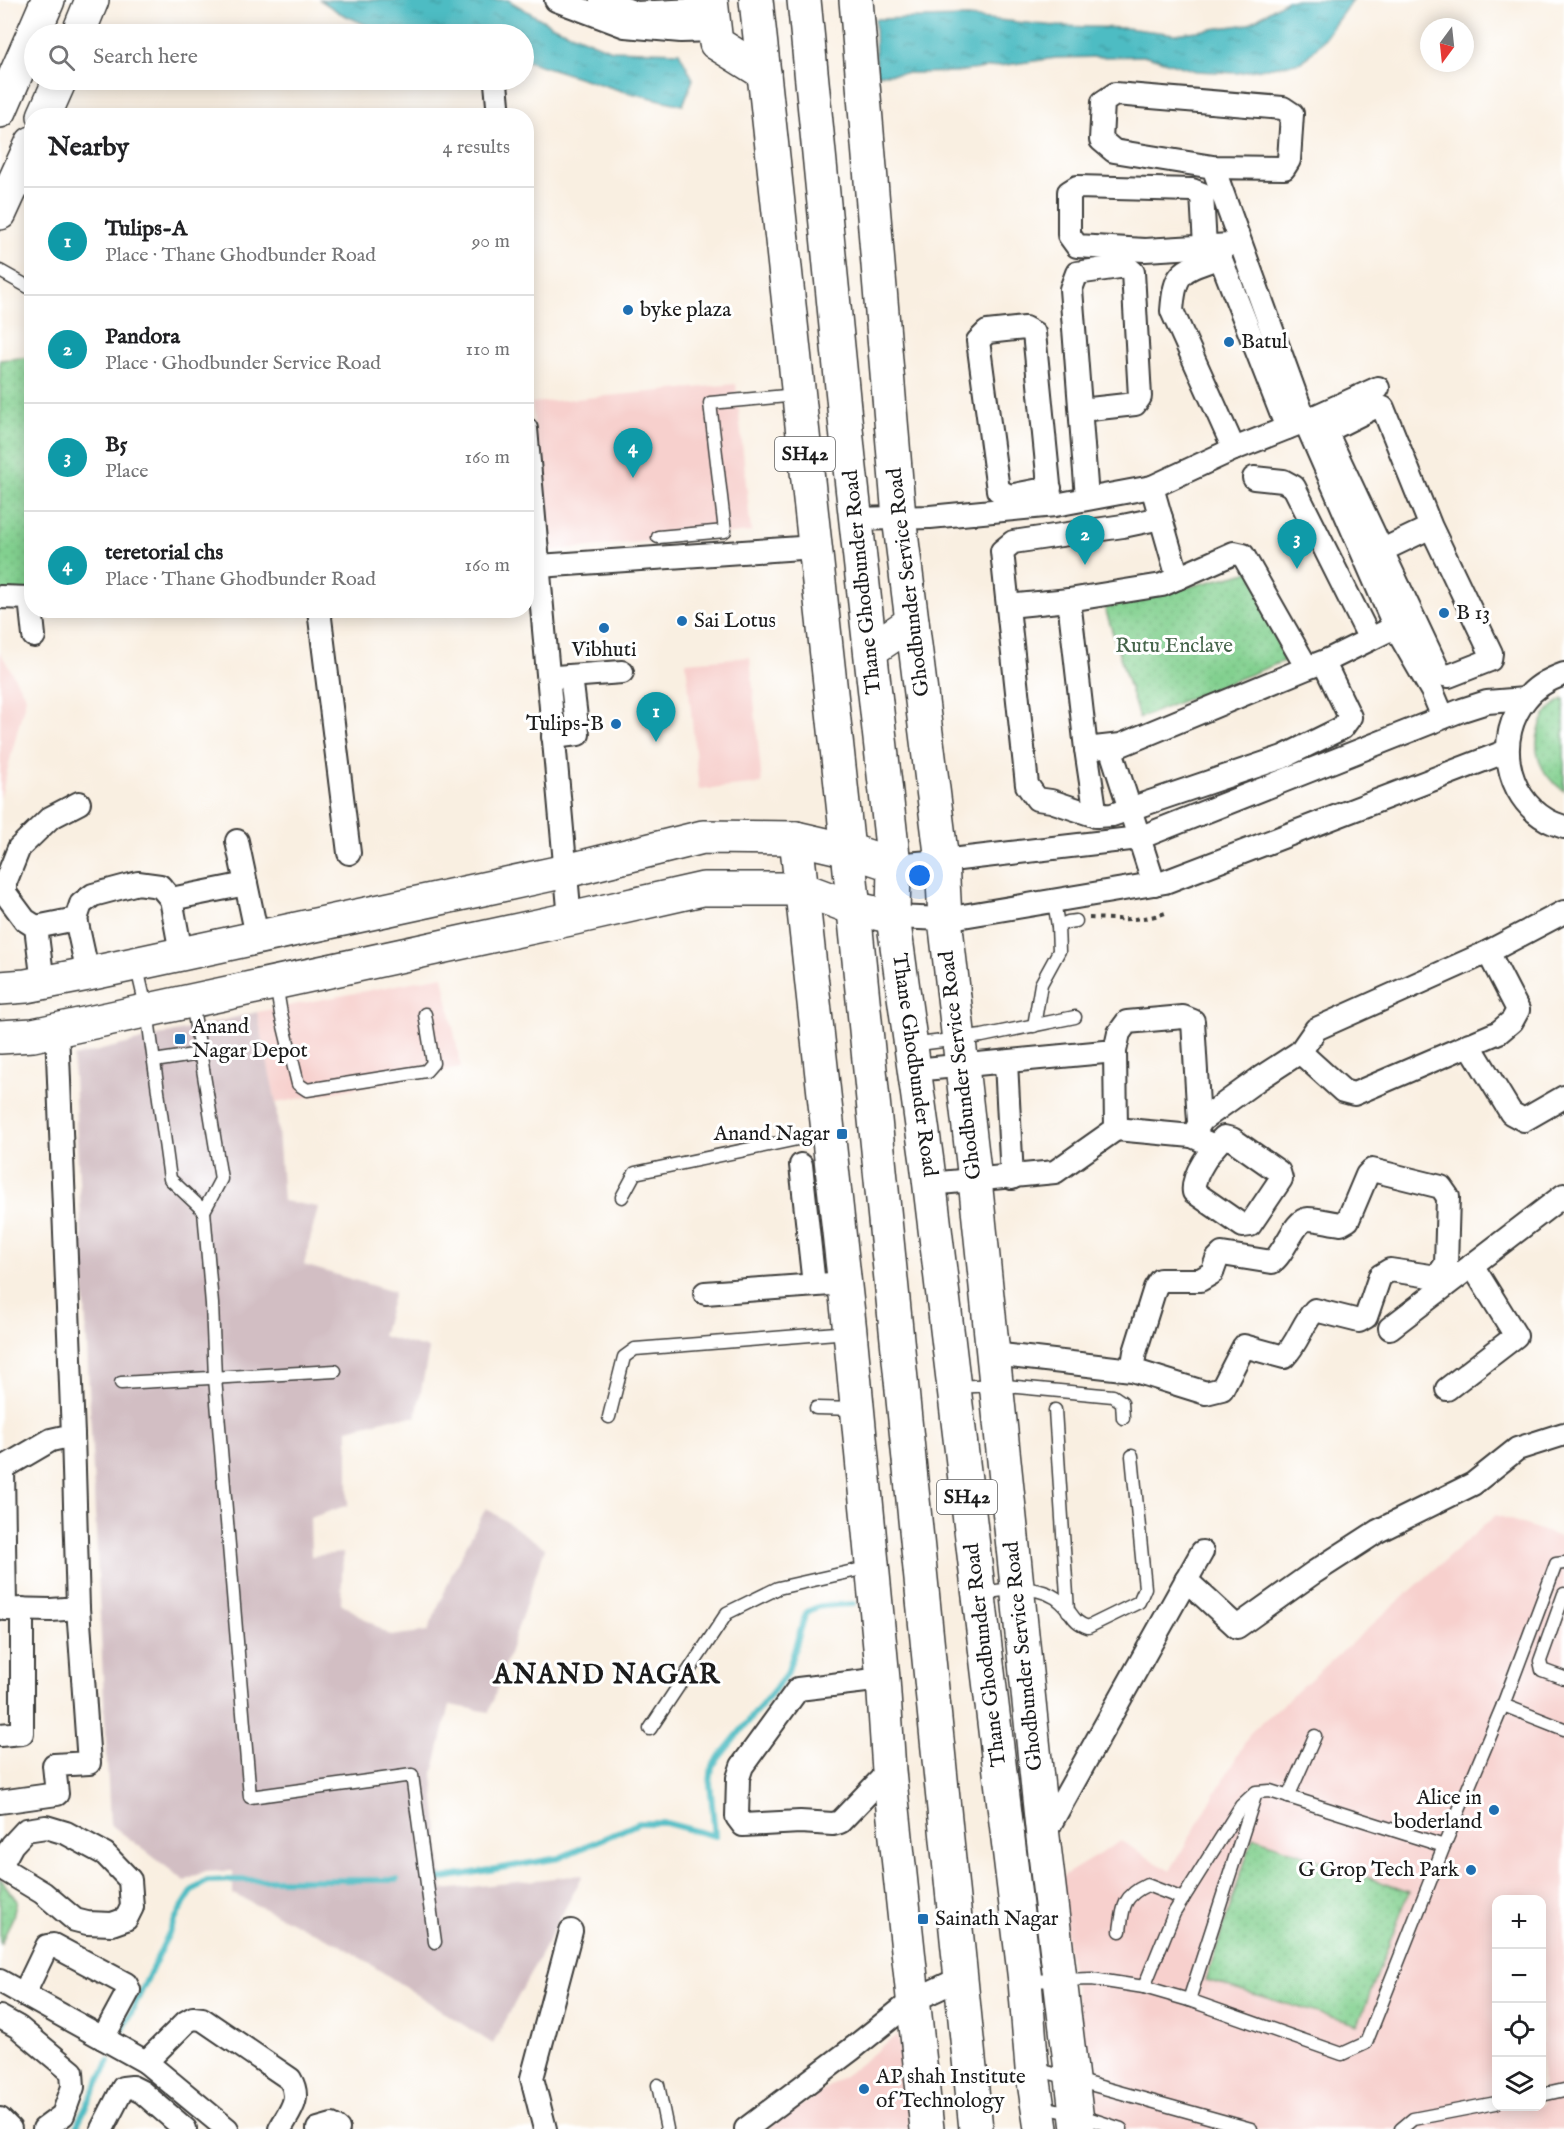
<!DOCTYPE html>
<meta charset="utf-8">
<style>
body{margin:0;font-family:"IM FELL English",serif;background:#f2f2f2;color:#202124}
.controls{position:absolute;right:18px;bottom:18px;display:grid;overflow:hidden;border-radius:12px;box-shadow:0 3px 15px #0003}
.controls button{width:54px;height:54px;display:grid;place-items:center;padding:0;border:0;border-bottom:2px solid #e0e0e0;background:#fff;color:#202124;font:30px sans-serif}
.compass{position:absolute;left:1420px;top:18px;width:54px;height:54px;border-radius:50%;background:#fff;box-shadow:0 3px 15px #0003;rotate:195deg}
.you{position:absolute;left:920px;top:876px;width:21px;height:21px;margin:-15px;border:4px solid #fff;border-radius:50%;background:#1a73e8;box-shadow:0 0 0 9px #1a73e833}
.badge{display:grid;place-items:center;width:39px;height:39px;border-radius:50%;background:#1f6fb2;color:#fff;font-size:20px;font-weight:700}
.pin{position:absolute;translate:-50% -50px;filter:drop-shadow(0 2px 3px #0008)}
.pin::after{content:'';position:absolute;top:32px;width:21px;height:18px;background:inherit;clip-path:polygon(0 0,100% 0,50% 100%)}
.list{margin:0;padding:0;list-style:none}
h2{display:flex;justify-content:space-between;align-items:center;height:78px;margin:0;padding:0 24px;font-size:26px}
h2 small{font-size:20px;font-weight:400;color:#757577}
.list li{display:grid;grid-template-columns:39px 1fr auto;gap:18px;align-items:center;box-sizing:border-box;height:108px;padding:0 24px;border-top:2px solid #e0e0e0}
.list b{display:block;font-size:22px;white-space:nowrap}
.list p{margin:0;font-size:20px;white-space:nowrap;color:#757577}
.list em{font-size:20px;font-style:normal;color:#757577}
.icon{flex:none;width:33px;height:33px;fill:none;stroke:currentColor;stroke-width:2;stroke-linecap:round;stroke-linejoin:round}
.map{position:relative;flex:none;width:1564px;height:2129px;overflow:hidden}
.search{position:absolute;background:#fff;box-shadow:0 3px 15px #0003;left:24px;top:24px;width:510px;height:66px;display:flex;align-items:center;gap:15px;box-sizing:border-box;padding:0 21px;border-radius:33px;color:#757577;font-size:22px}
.panel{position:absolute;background:#fff;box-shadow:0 3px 15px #0003;left:24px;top:108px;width:510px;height:510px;border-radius:24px}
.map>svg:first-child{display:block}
.built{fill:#f7d0cd;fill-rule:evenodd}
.industrial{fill:#d2bec3}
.grass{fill:url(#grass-dots);stroke:#4f7656;stroke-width:1.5}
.water{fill:url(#water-ripples);stroke:#356c70;stroke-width:1.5}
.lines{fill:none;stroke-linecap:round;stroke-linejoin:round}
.stream{stroke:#4ebcc3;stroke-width:6}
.lane-casing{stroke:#3d3c3a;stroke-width:15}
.street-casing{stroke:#3d3c3a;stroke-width:26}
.secondary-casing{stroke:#3d3c3a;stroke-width:36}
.primary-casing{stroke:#3d3c3a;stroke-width:36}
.path{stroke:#3d3c3a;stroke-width:4;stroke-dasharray:4.5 4.5;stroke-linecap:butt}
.lane{stroke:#fff;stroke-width:12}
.street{stroke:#fff;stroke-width:22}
.secondary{stroke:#fff;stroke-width:33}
.primary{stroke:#fff;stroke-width:33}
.poi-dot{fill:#1f6fb2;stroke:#fff;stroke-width:2}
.labels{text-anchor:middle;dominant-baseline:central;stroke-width:6;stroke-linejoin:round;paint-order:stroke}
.shield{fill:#fff;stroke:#606060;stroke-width:1.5}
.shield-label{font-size:20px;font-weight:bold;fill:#1c1c1c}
.poi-label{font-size:21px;fill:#1c1c1c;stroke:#fff;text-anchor:start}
.street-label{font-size:21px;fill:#1c1c1c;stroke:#fff}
.park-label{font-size:21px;fill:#45644a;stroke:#fff}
.district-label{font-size:27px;font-weight:bold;letter-spacing:1.5px;fill:#1c1c1c;stroke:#fff}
</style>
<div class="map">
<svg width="1564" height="2129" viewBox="0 0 1564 2129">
<defs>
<pattern id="grass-dots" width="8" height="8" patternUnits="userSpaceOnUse" patternTransform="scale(1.5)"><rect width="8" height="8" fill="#82d08f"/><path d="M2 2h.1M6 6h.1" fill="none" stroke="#70b27b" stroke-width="1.8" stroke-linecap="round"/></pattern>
<pattern id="water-ripples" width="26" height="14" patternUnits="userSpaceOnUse" patternTransform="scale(1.5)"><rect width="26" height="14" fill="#4ebcc3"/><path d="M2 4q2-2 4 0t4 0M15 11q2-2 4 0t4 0" fill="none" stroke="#40989e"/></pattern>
</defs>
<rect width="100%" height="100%" fill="#fff"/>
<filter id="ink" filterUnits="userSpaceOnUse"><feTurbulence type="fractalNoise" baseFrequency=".0167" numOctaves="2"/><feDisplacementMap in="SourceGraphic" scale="12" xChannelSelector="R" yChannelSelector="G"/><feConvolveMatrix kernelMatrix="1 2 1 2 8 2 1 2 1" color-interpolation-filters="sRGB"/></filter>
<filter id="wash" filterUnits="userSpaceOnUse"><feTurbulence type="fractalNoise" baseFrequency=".008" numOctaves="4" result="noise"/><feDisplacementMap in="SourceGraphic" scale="24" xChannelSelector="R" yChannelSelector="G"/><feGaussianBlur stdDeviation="1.35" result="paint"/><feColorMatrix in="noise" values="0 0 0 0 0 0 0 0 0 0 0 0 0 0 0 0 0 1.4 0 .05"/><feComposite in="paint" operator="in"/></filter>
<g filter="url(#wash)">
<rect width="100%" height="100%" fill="#f9efe1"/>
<g class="built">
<polygon points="736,384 751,532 546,551 532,403"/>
<polygon points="0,652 26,697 0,799"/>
<polygon points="750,657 762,784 699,790 686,662"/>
<polygon points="443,976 461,1068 276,1103 257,1012"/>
<path d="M1496 1515 1564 1538V2129H1099L1056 1880 1121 1841 1170 1871 1251 1732ZM1496 1900H1542V2106H1496Z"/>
<polygon points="898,2034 910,2129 768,2129 855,2068"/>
</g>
<polygon class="industrial" points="257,1012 276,1103 283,1201 318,1207 304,1265 394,1292 382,1336 429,1349 416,1417 392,1418 348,1429 348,1505 310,1518 311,1556 343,1553 341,1603 391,1636 428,1631 453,1571 486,1508 545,1548 489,1712 450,1705 433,1774 443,1890 583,1875 493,2044 339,1944 233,1894 233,1871 203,1872 185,1881 110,1824 73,1057"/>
<g class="grass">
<polygon points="31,357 31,598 0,609 0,360"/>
<polygon points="1252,571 1284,661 1139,718 1105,608"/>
<path d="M1564 699V791C1555 784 1547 778 1542 767 1530 744 1540 710 1564 699Z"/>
<polygon points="1253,1837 1409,1892 1358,2025 1206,1980"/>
<polygon points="0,1878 17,1901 12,1920 0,1945"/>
</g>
<g class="water">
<polygon points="320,0 508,0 551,25 611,50 679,52 693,79 683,105 622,91 524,60 524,34 386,34 340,13"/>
<polygon points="1287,0 1352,0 1321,43 1302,62 1237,73 1196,71 1147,56 1056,58 957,72 876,74 875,19 968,17 1056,26 1126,28 1175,34 1249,24"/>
</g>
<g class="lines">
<g class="stream">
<polyline points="432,1880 559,1858 639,1823 666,1823 715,1836 710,1783 712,1766 787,1674 806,1612 820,1606 853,1604"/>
<polyline points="123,2030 179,1912 193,1890 207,1881 233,1880 397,1880"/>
<polyline points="75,2129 109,2061"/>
</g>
</g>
</g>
<g filter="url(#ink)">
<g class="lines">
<g class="lane-casing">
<g id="lane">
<polyline points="0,271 32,289"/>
<polyline points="658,537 725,531 710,403 797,395"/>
<polyline points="1058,926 1068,922 1076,921"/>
<polyline points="136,964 147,1011 170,1179 204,1211 221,1179 192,1002"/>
<polyline points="276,984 281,1014 298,1084 307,1090 426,1071 433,1063 425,1014"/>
<polyline points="1034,1026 1041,984 1059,951 1058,926 1054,901"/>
<polyline points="911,1045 982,1036 1075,1017"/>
<polyline points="154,1061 200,1054"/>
<polyline points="622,1197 635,1173 826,1133"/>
<polyline points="204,1211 212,1304 215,1378 250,1797 412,1775 435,1942"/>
<polyline points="121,1383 335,1371"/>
<polyline points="955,1387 996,1385 1113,1396 1122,1402 1123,1418"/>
<polyline points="816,1408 857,1409"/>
<polyline points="1055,1410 1068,1611"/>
<polyline points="609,1417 624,1357 635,1349 849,1332"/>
<path d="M981 1593C1006 1590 1041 1582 1062 1603 1073 1613 1072 1622 1088 1627L1139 1602 1145 1588 1132 1456"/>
<polyline points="1564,1594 1540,1661 1542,1670 1564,1678"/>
<polyline points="1503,1705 1556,1564 1564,1563"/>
<polyline points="650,1729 727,1613 778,1588 871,1567"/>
<polyline points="1288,1797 1315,1736"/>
<path d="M1120 1931C1123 1907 1123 1896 1147 1885L1183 1899"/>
<polyline points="1026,1981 1092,1979 1144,1987 1174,1913 1241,1806 1256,1792 1270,1791 1444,1846"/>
<polyline points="1144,1987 1189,2000 1342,2054 1366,2043 1444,1846 1503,1705 1564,1729"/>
<polyline points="1189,2000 1256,1793"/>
<polyline points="1036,2069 1251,2129"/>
<polyline points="658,2085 667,2129"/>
<polyline points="1542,2095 1564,2090"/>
<polyline points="1039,2106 1075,2114 1121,2129"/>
<polyline points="1401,2129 1413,2119 1496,2103"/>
</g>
</g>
<g class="street-casing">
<g id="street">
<polyline points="556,0 625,26 681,31 714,30"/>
<polyline points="601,0 636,13 712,9"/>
<polyline points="496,83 499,116"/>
<polyline points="1213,167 1284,168 1289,160 1292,114 1283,108 1115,94 1103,102 1101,140 1114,151 1213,167 1305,421 1378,388"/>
<polyline points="1205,246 1202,194 1192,190 1077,187 1069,192 1069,235 1077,246 1145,250 1230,245"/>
<polyline points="1081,410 1135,404 1140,397 1133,272 1126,266 1077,273 1071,289 1087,498"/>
<polyline points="526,429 570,919"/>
<path d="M1234 449 1172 311C1175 272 1180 271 1215 259L1222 262 1287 428"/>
<polyline points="1254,478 1283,481 1294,487 1370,639"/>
<polyline points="1152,487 1178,578"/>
<polyline points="1050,488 1009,496 998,490 978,341 987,332 1025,328 1034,333 1051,505"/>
<polyline points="857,519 930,517 1055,505 1152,487 1234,449 1305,421 1395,627 1328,660 1325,665 1350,717 1342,728 1283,757 1112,815 1096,816 1051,801 1037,799 1027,785 1002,551 1013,542 1123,526 1161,518"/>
<polyline points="1366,558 1431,527 1491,653 1490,660 1449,676 1440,674 1328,436 1329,430 1377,406 1383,408 1431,527"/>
<polyline points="539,566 815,547"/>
<polyline points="0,597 30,598 34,636"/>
<polyline points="1008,606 1069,600"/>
<polyline points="319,610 349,853"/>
<polyline points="1395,627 1432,691 1443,717"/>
<polyline points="1307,668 1243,555 1234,553 1162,585 1069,600 1086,749 1121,745 1307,668 1328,660"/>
<path d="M1564 674C1550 679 1535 687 1526 699 1495 736 1505 796 1547 820 1552 823 1558 825 1564 827"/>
<polyline points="556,677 622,672"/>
<polyline points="553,737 578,734 571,676"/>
<polyline points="1110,747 1154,884"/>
<polyline points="1086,749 1096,816"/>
<polyline points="237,841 257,936"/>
<polyline points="894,865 942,861 1139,838 1462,710 1487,702 1525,699"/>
<polyline points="171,899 181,953"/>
<polyline points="893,917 945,919 1165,882 1507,751"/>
<polyline points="76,919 88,974"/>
<polyline points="36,927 76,919 81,904 93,895 138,883 160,886 171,899 246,884"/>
<polyline points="43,983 36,927 25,920 5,893 5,883 19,848 50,818 79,803"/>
<polyline points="1469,1044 1511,1113 1524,1120 1564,1097"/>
<polyline points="1300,1052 1343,1091 1354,1094 1499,1032 1512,1021 1518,1010 1488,952"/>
<polyline points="1006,1062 1012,1178"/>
<polyline points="914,1070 1115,1051 1119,1033 1127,1022 1183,1017 1193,1021 1199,1122"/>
<polyline points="1116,1129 1192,1136"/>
<path d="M1224 1137 1232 1139 1279 1172 1281 1179 1250 1225 1243 1226 1194 1192C1191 1176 1212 1148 1224 1137Z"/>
<polyline points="1214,1146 1192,1136 1202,1120 1260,1078 1300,1052 1316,1029 1488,952 1564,912"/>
<polyline points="801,1165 814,1285"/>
<polyline points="930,1184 1055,1172 1116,1129 1115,1051"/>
<polyline points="705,1293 845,1283"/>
<polyline points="1390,1328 1564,1195"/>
<path d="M993 1354 1132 1370 1206 1393 1222 1389 1244 1346 1284 1357C1298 1343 1302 1324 1315 1310L1359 1321 1366 1317 1380 1276 1390 1270 1437 1277 1446 1264 1448 1197 1441 1187 1372 1170 1367 1175 1348 1220 1341 1224C1331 1223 1319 1219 1308 1219 1295 1219 1285 1253 1272 1262L1222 1254 1217 1259 1212 1273 1200 1280H1160L1155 1288 1135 1352 1132 1370"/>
<polyline points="1447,1389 1516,1336 1472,1265"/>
<polyline points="3,1468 5,1609 51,1610 78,1608 73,1435"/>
<polyline points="0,1473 3,1468 51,1440 73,1435 57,1030"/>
<polyline points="1186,1580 1237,1627 1313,1573 1378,1531 1473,1484 1517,1449 1564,1434"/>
<polyline points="883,1679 798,1689 742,1766 738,1778 737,1817 743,1825 800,1822 833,1824 840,1822 889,1771"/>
<polyline points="0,1735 22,1733 22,1609"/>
<polyline points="0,1802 57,1794 54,1765 89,1763 78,1608"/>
<polygon points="46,1827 66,1833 105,1854 130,1880 132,1907 126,1919 112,1924 87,1923 75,1920 43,1893 0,1867 12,1845 26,1830"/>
<polyline points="1043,1837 1202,1552"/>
<polyline points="0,1981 146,2062"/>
<polyline points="24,1994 47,1946 53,1945 126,1984 129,1990 103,2038"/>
<polyline points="0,2017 18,2027 72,2072 73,2087 63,2115 44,2129"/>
<polyline points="0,2119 10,2129"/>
<polyline points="102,2129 123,2088 132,2087 142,2092 185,2129"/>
<path d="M227 2129 146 2062 186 2022 193 2018 202 2019 290 2079C302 2099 290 2111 280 2129"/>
<polyline points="318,2129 332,2125 338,2129"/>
<polyline points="545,2129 532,2078 571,1931"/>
<polyline points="746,2129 852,2049 912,2001 961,1978"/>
</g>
</g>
<g class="secondary-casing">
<g id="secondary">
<polyline points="711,0 716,43 764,73"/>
<polyline points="856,0 899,517 942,861 945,919 975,1180 1043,1837 1078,2129"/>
<polyline points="78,34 92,0"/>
<polyline points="0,111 48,0"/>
<polyline points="44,116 60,80"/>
<polyline points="0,213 32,143"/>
<polyline points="796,838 850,1332 883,1679 889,1771 927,2129"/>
<polyline points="0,988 26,986 88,974 566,871 703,837 796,838 848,850 894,865"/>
<polyline points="0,1037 33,1035 570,919 703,889 802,889 853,908 893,917"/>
</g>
</g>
<g class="primary-casing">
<g id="primary">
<polyline points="756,0 848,850 976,2129"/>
<polyline points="804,0 849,459 894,865 893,917 927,1162 1025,1981 1032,2068 1041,2129"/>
<polyline points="871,650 912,622"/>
</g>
</g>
<path class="path" d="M1089 918C1116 919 1142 922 1168 912"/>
<use href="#lane" class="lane"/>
<use href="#street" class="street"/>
<use href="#secondary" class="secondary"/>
<use href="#primary" class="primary"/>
</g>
</g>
<g class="poi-dot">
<circle cx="628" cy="310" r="6"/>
<circle cx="1229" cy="342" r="6"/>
<circle cx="1444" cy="613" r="6"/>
<circle cx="682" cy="621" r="6"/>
<circle cx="604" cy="628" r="6"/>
<circle cx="616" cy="724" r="6"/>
<rect x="174" y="1033" width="12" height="12" rx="3"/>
<rect x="836" y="1128" width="12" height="12" rx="3"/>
<circle cx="1494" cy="1810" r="6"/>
<circle cx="1471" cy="1870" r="6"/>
<rect x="917" y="1913" width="12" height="12" rx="3"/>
<circle cx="864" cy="2089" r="6"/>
</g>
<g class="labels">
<g class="shield">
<rect x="775" y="437" width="60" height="34" rx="4.5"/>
<rect x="937" y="1480" width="60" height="34" rx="4.5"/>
</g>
<g class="shield-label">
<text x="805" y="454">SH42</text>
<text x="967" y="1497">SH42</text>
</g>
<g class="poi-label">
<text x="640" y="310">byke plaza</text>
<text x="1241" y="342">Batul</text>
<text x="1456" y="613">B 13</text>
<text x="694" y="621">Sai Lotus</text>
<text x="604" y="650" text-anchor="middle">Vibhuti</text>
<text x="604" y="724" text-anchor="end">Tulips-B</text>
<text x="192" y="1027">Anand<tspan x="192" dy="24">Nagar Depot</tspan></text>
<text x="830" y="1134" text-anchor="end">Anand Nagar</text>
<text x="1482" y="1798" text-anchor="end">Alice in<tspan x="1482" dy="24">boderland</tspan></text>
<text x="1459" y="1870" text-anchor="end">G Grop Tech Park</text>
<text x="935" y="1919">Sainath Nagar</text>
<text x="876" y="2077">AP shah Institute<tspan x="876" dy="24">of Technology</tspan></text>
</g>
<g class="street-label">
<text transform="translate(863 582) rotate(-96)">Thane Ghodbunder Road</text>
<text transform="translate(909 582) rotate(-97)">Ghodbunder Service Road</text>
<text transform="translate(914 1065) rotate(82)">Thane Ghodbunder Road</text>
<text transform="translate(961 1065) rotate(-97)">Ghodbunder Service Road</text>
<text transform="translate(986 1655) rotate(-97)">Thane Ghodbunder Road</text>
<text transform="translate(1024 1656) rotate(-96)">Ghodbunder Service Road</text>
</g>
<g class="park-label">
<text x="1174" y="646">Rutu Enclave</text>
</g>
<g class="district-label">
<text x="607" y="1676">ANAND NAGAR</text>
</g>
</g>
</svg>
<div class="controls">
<button>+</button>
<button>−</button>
<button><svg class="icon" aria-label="locate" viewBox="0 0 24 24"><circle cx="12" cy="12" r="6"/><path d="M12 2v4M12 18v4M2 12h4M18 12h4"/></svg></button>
<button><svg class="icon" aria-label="layers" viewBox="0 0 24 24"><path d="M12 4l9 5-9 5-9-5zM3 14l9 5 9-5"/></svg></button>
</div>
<svg class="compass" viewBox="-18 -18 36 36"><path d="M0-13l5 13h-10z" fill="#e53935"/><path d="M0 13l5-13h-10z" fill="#757577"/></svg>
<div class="you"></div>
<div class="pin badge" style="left:656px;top:742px;background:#0f9aa8">1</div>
<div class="pin badge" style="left:1085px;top:565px;background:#0f9aa8">2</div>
<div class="pin badge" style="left:1297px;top:569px;background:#0f9aa8">3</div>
<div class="pin badge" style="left:633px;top:478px;background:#0f9aa8">4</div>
<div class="search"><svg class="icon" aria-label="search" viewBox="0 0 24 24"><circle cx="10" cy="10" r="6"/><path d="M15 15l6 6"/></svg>Search here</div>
<section class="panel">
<h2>Nearby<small>4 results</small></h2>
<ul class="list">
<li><span class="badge" style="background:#0f9aa8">1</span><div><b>Tulips-A</b><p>Place · Thane Ghodbunder Road</p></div><em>90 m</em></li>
<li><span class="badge" style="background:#0f9aa8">2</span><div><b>Pandora</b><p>Place · Ghodbunder Service Road</p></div><em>110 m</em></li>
<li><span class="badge" style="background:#0f9aa8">3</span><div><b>B5</b><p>Place</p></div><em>160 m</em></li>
<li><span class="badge" style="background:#0f9aa8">4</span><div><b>teretorial chs</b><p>Place · Thane Ghodbunder Road</p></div><em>160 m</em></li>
</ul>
</section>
</div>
